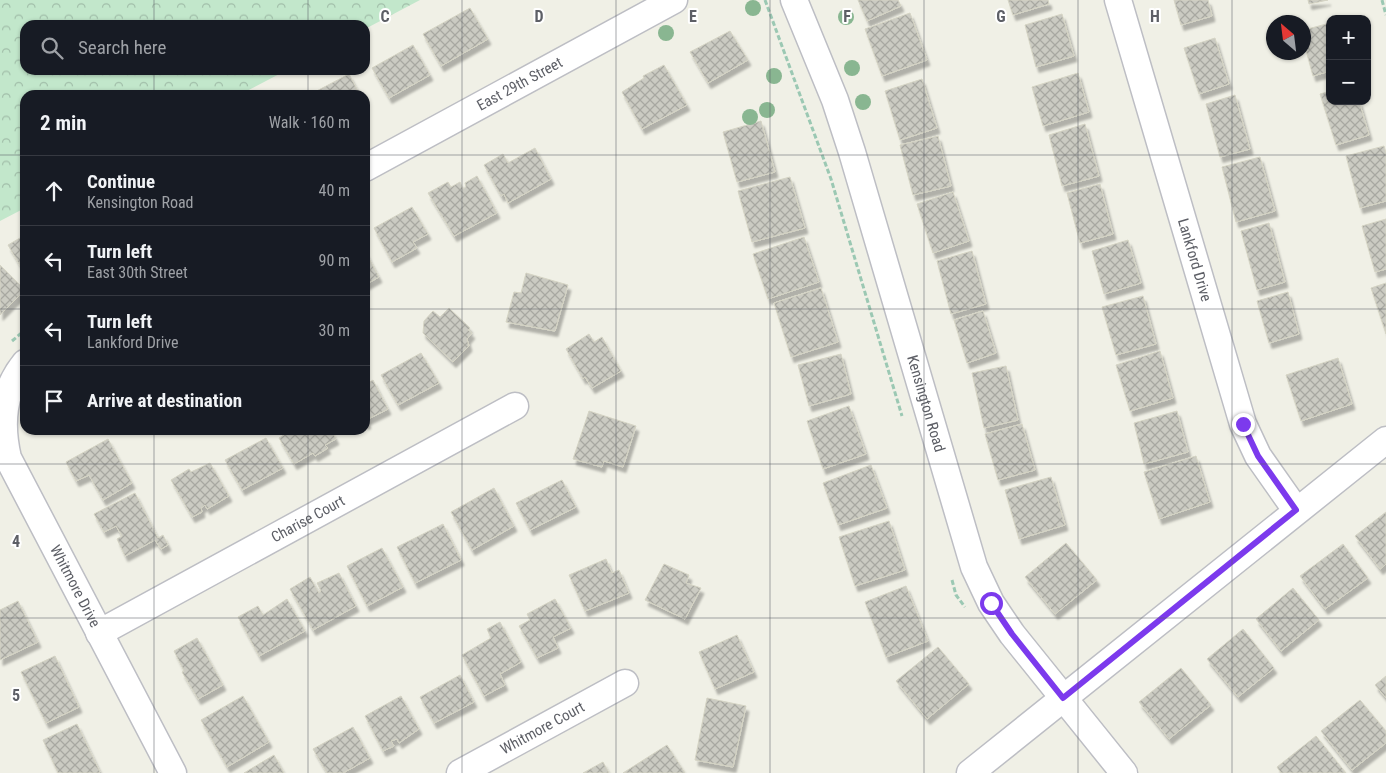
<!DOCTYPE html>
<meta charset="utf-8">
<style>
body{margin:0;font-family:"Roboto Condensed",sans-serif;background:#20242c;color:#f1f3f6}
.controls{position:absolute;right:15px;top:15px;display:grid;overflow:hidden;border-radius:10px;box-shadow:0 1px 4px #0004}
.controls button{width:45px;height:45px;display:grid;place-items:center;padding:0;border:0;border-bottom:1px solid #363941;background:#171b24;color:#f1f3f6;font:25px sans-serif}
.compass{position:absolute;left:1266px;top:15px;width:45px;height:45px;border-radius:50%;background:#171b24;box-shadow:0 1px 4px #0004;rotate:332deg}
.stop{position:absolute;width:15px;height:15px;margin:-11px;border:4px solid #7c3aed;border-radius:50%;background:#fff}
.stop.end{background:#7c3aed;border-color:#fff;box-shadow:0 1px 5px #0008}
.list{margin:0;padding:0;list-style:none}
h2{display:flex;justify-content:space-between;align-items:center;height:65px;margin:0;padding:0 20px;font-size:21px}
h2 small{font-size:16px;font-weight:400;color:#9ea1a6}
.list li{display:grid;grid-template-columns:32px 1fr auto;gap:15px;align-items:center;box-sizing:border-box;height:70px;padding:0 20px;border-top:1px solid #363941}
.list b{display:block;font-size:19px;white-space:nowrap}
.list p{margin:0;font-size:16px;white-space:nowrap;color:#9ea1a6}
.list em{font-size:16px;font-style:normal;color:#9ea1a6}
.icon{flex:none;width:28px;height:28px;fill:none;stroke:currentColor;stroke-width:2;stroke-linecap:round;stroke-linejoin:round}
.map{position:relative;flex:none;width:1386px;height:773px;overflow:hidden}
.search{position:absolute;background:#171b24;box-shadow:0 1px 4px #0004;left:20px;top:20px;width:350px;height:55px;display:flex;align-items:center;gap:12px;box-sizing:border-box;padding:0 18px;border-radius:15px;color:#9ea1a6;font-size:19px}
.panel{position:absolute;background:#171b24;box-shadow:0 1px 4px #0004;left:20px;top:90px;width:350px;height:345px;border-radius:15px}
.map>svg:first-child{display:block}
.park{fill:url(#park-crowns)}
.building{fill:url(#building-cross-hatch);stroke:#d5d4c4;filter:url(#shadow)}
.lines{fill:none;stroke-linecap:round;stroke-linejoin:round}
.minor-casing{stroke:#bdbec4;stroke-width:29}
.path{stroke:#9bc8b3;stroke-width:3;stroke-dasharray:5 2.5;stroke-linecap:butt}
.minor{stroke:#fff;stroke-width:26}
.tree{fill:#89b691}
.route{stroke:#7c3aed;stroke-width:6}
.grid{fill:none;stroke:#5d5f66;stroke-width:1;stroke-opacity:0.55}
.labels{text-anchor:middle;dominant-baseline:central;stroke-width:4;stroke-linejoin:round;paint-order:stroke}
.street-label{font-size:15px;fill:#5d5f66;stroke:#fff}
.grid-label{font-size:16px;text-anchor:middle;font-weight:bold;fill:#5d5f66;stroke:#fff;stroke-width:4;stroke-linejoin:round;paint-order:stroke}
</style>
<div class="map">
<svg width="1386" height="773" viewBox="0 0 1386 773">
<defs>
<pattern id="park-crowns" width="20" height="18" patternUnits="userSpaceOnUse" patternTransform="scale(1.25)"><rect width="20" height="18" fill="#c2e7cb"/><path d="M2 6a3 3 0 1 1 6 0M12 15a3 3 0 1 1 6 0" fill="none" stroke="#a1bea9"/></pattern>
<pattern id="building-cross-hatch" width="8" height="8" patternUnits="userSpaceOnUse" patternTransform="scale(1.25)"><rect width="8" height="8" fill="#cbcbc2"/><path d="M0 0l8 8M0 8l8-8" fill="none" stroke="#a8a8a1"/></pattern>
<filter id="shadow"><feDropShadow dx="3" dy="5.5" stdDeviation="1" flood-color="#0004"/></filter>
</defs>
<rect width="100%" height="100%" fill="#f0f0e6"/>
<polygon class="park" points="0,0 420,0 365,29 365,25 25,25 25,70 287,70 239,95 25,95 25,208 0,221"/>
<g class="building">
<polygon points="858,0 898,0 901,6 867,21"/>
<polygon points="1008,0 1048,0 1049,4 1013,15"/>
<polygon points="1174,0 1208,0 1212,16 1181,25"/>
<polygon points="1308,0 1328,0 1309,4"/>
<polygon points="470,8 488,39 441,66 423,34"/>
<polygon points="910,13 927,60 882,76 865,29"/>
<polygon points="1062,14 1074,56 1036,67 1025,25"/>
<polygon points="1330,23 1330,71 1313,76 1304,43 1304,30"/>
<polygon points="730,31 748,60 708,83 690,52"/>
<polygon points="1215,38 1229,84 1199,94 1184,48"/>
<polygon points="413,45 430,75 389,98 372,68"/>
<polygon points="664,65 687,105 642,129 622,92 644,78 643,76"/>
<polygon points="1078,73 1089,112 1043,126 1032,87"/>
<polygon points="349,74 360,95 311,95 311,94"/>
<polygon points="922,79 937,128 900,140 885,91"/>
<polygon points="1330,91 1330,101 1359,101 1369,135 1336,145 1320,94"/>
<polygon points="1235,95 1250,149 1220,157 1206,104"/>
<polygon points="761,121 775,172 737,182 723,132"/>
<polygon points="1085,124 1099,176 1062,186 1049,135"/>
<polygon points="938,136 951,186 913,195 900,145"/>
<polygon points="1384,146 1386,153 1386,201 1360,208 1346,156"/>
<polygon points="535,148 551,179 508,203 504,194 501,196 484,165 503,154 508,163"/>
<polygon points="1260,157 1275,211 1236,222 1222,167"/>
<polygon points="477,176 497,213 454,236 428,193 448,182 451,187 460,182 463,189 466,187 465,183"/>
<polygon points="790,177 805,228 752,242 738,191"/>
<polygon points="1100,184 1113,234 1080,243 1067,193"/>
<polygon points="953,192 969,241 933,253 917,204"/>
<polygon points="412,207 428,234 413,242 417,248 392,262 374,228"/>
<polygon points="1386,219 1386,269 1375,272 1362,226"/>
<polygon points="1269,223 1285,282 1257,290 1241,231"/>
<polygon points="25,235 25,274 8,245"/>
<polygon points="804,237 819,282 768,299 753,254"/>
<polygon points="1128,240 1141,283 1104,294 1092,251"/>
<polygon points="365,251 379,277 365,285"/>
<polygon points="972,251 986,304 951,314 937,261"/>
<polygon points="0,265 25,290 0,315"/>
<polygon points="526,273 568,285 555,331 506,322 514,292 521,293"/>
<polygon points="1386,283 1386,334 1371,288"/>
<polygon points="821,288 838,342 791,357 774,303"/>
<polygon points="1288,292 1299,334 1269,343 1257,301"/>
<polygon points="1143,296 1156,344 1116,355 1102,307"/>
<polygon points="449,308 470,328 468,330 472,333 467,339 469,346 453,362 423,333 424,321 433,311 440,317"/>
<polygon points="983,311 996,353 967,363 954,320"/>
<polygon points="589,334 594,342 602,337 621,371 592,388 585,377 583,379 566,349"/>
<polygon points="1160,351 1173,398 1130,411 1116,365"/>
<polygon points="421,353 439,383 398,405 381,375"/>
<polygon points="841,354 851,394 809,406 798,365"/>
<polygon points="1338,358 1352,404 1301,421 1286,375"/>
<polygon points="1006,366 1018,420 984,428 972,373"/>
<polygon points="373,380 388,409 366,420 368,423 365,424 365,385"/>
<polygon points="849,406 866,454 823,469 807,421"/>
<polygon points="589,411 636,426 623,467 604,461 602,467 573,459"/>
<polygon points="1177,411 1188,452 1144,464 1134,423"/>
<polygon points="1022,424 1035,470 998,480 985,434"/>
<polygon points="285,430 331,430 336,439 325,445 328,448 315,456 313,453 294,464 279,438 287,433"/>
<polygon points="266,438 283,468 242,490 225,460"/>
<polygon points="108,439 132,483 103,500 89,475 76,481 66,462"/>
<polygon points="1196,456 1210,502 1159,519 1144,472"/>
<polygon points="210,463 229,496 207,509 205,505 201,508 202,512 192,517 171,480 189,469 191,472"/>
<polygon points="871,465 887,508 838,525 823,483"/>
<polygon points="1051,477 1065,525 1019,539 1005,490"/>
<polygon points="562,480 576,507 530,530 516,503"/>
<polygon points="494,488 514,526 472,550 451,512"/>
<polygon points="135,493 158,538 163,535 168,545 161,549 155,540 125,556 117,539 122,536 116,526 104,532 94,514"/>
<polygon points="1386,512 1386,564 1380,569 1355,536"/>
<polygon points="889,521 905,570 855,586 839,537"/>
<polygon points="443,524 461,560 415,583 397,547"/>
<polygon points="1066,543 1097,580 1055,614 1025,577"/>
<polygon points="1343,544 1368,578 1325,609 1300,576"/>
<polygon points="382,548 403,587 367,606 347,566"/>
<polygon points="606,559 612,573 619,570 629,593 585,611 569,575"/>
<polygon points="664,564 689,575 686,583 701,588 685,619 645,600"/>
<polygon points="339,573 356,606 313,630 290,589 310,577 319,593 321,591 317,583"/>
<polygon points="906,586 928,641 886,657 865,602"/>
<polygon points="1293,588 1319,620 1281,651 1256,619"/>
<polygon points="287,599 305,631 259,656 238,617 258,606 263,615"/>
<polygon points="555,599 571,628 553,637 558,648 537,658 519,626 530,620 527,614"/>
<polygon points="18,601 38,642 0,660 0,610"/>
<polygon points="500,622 521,662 500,674 505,685 484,696 462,655 491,638 487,629"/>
<polygon points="1243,629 1274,668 1238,697 1207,659"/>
<polygon points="737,635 754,672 715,689 699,652"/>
<polygon points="197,638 223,685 198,699 182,672 184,671 174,651"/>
<polygon points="938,647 969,684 927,719 896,681"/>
<polygon points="55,656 79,707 46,723 21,672"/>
<polygon points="1181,668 1211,705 1169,739 1139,702"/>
<polygon points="460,675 474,702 434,723 420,697"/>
<polygon points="1386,676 1386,698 1375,685"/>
<polygon points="243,696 269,742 227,767 201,720"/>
<polygon points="401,696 419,729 399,743 397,739 391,741 394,746 383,751 365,716"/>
<polygon points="707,698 746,706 733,767 695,760"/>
<polygon points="1360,700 1386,731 1386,743 1352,770 1321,731"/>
<polygon points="77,724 100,772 99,773 58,773 43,740"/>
<polygon points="353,727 370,758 343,773 327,773 313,749"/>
<polygon points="1316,736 1346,773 1281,773 1277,767"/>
<polygon points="667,745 685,773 623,773"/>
<polygon points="274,755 284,773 244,773"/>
<polygon points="603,762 609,773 583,773"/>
</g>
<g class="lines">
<g class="minor-casing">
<g id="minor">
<path id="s1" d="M794 0 835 100 852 152 974 567 991 603 1012 634 1124 773"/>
<path id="s2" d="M1118 0 1243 424 1258 456 1296 510"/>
<path id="s3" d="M365 168 674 0"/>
<path id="s4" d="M25 363C2 391 0 424 8 458L173 773"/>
<path id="s5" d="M99 633 515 406"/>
<path id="s6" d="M460 773 625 683"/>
<polyline points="970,773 1386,440"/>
</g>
</g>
<g class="path">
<polyline points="765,0 831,179 902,416"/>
<polyline points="1382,0 1386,15"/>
<polyline points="12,341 25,330"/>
<polyline points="952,580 956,595 965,607"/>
</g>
<use href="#minor" class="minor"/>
</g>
<g class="tree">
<circle cx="753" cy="8" r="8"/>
<circle cx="846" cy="17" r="8"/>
<circle cx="666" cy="33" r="8"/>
<circle cx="852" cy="68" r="8"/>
<circle cx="774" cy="76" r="8"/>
<circle cx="863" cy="102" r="8"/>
<circle cx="767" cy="110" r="8"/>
<circle cx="750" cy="117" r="8"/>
</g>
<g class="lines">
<polyline class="route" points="991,603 1012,634 1063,698 1296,510 1258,456 1243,424"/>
</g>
<path class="grid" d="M154 0V25M308 0V25M462 0V773M616 0V773M770 0V773M924 0V773M1078 0V773M1232 0V773M154 70V95M308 70V95M0 155H25M365 155H1386M0 309H25M365 309H1386M154 430V773M308 430V773M0 464H1386M0 618H1386"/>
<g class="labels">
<g class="street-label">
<text stroke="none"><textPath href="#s3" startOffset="176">East 29th Street</textPath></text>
<text stroke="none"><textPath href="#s2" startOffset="271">Lankford Drive</textPath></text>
<text stroke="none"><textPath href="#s1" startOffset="425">Kensington Road</textPath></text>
<text stroke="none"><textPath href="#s5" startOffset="238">Charise Court</textPath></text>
<text stroke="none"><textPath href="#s4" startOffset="245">Whitmore Drive</textPath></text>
<text stroke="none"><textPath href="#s6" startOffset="94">Whitmore Court</textPath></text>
</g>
</g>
<g class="grid-label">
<text x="385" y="22">C</text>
<text x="539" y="22">D</text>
<text x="693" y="22">E</text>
<text x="847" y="22">F</text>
<text x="1001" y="22">G</text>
<text x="1155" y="22">H</text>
<text x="16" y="547">4</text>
<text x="16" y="701">5</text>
</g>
</svg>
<div class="controls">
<button>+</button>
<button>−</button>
</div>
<svg class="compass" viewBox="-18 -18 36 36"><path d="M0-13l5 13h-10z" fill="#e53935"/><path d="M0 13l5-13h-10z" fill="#9ea1a6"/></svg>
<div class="stop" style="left:991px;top:603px"></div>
<div class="stop end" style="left:1243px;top:424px"></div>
<div class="search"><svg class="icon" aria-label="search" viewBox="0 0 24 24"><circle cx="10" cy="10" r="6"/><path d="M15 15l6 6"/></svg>Search here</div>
<section class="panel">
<h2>2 min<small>Walk · 160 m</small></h2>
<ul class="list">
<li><svg class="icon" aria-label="ahead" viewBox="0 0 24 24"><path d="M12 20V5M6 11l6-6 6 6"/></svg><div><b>Continue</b><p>Kensington Road</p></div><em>40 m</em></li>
<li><svg class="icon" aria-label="left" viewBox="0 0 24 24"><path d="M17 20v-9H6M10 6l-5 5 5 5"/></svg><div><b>Turn left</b><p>East 30th Street</p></div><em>90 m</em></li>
<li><svg class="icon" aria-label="left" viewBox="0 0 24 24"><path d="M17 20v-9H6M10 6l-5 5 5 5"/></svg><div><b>Turn left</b><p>Lankford Drive</p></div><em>30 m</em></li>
<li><svg class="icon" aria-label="arrive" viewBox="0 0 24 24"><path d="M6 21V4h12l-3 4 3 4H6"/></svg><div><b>Arrive at destination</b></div></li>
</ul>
</section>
</div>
